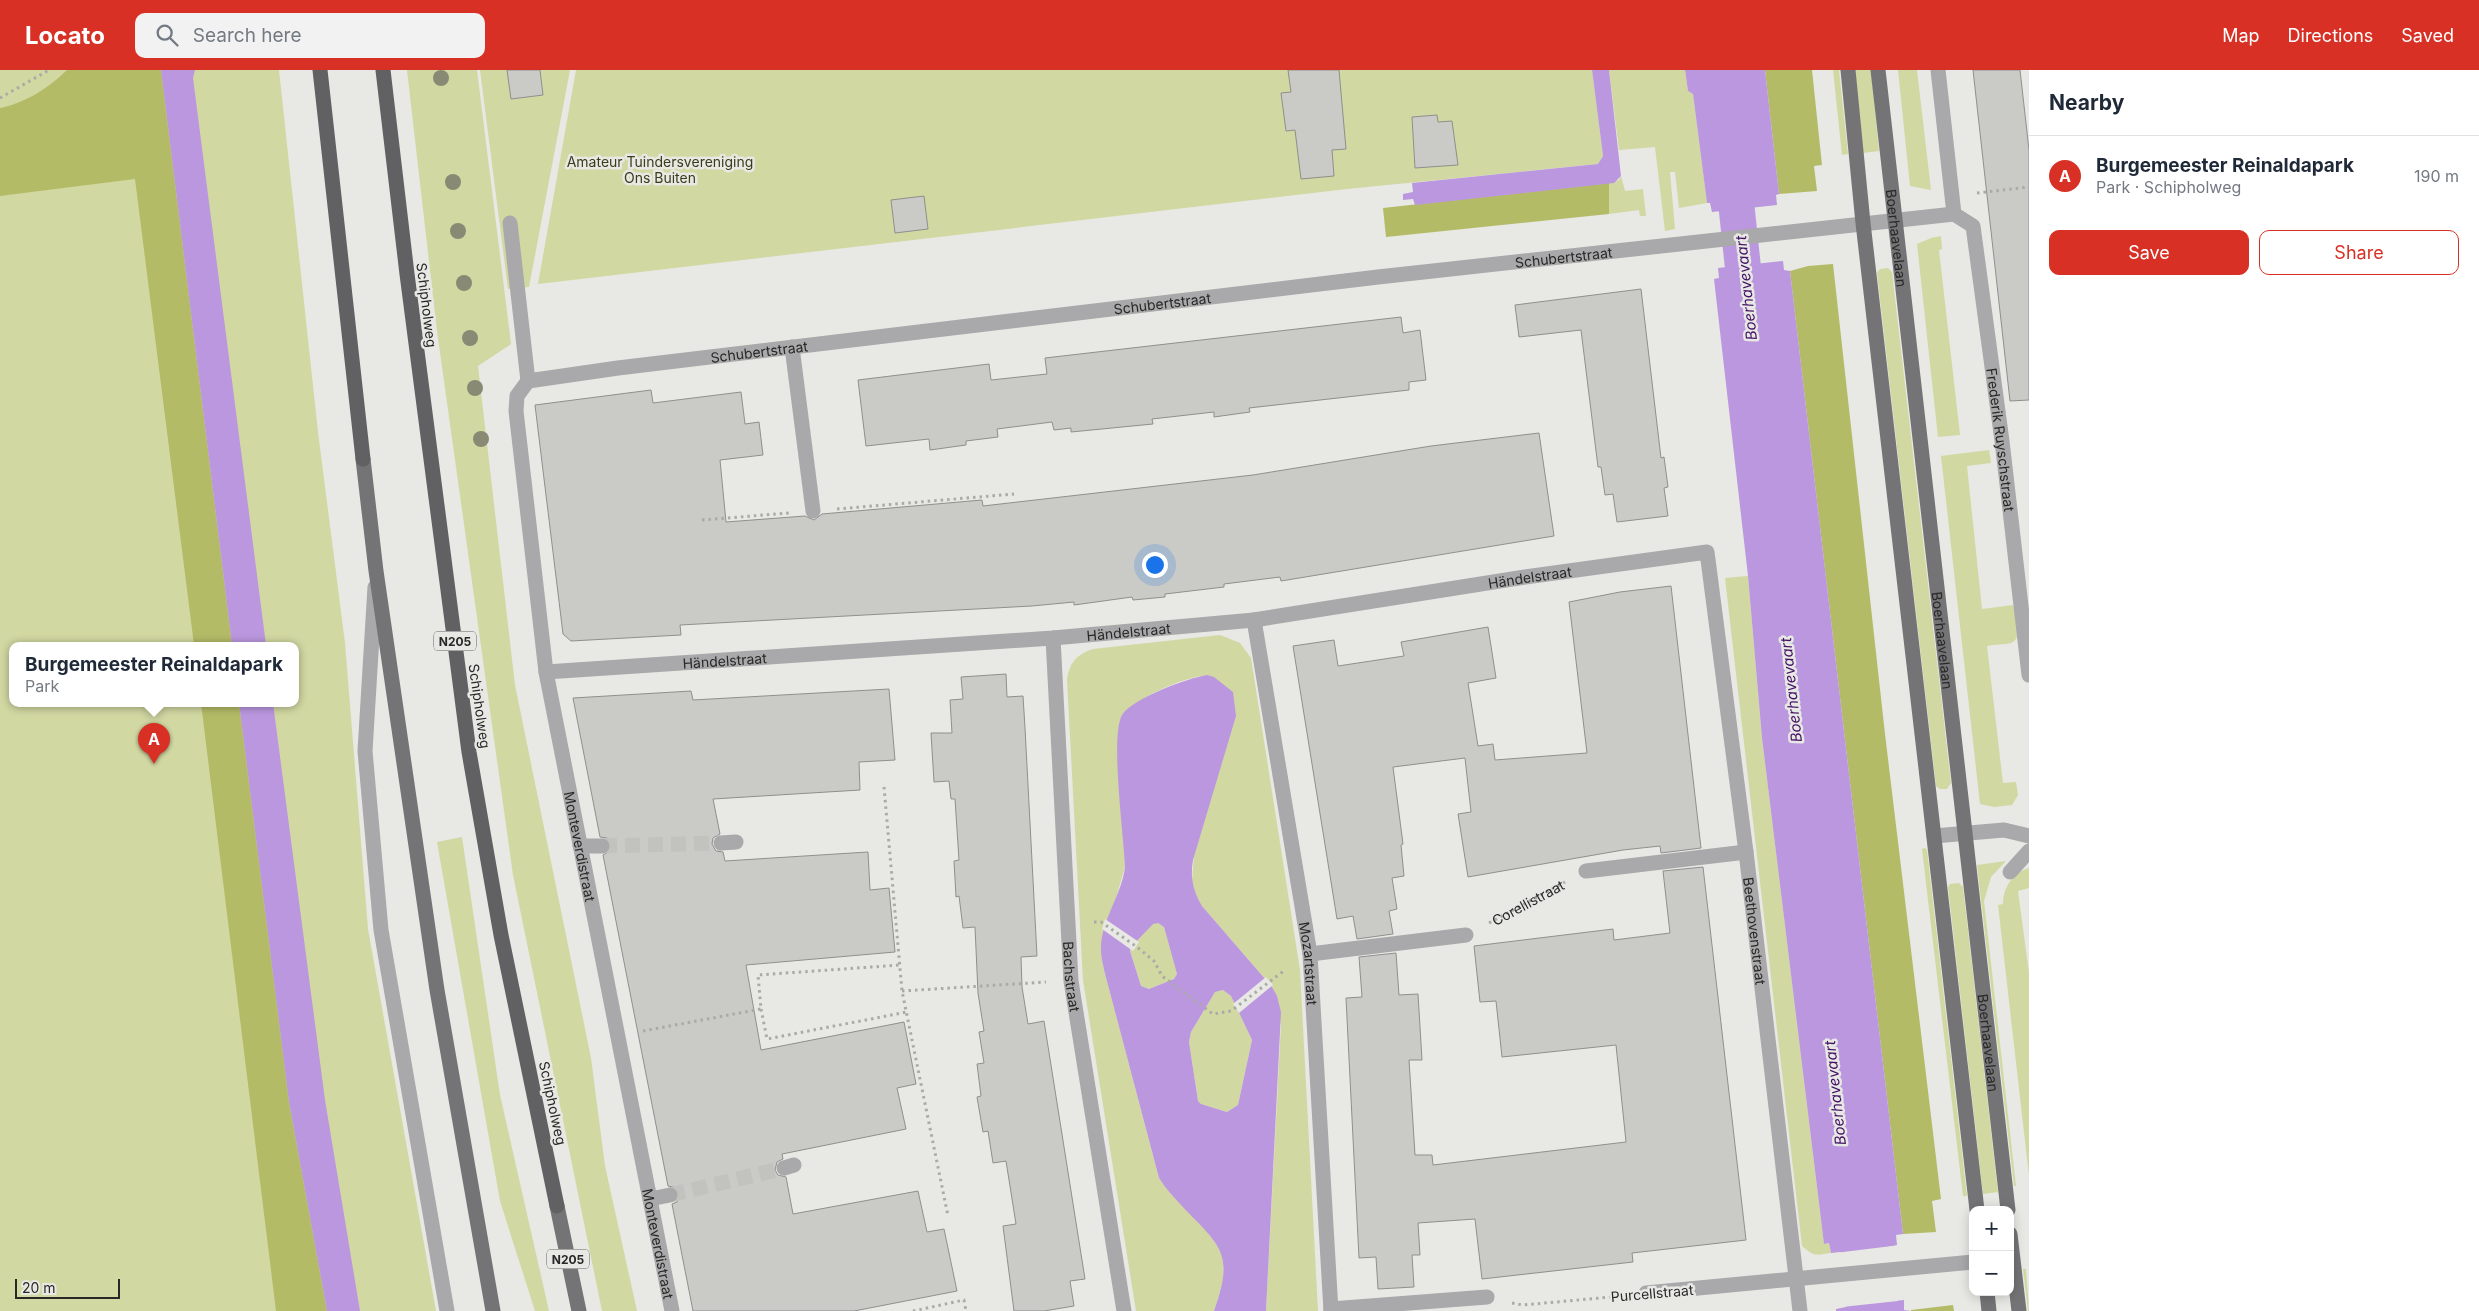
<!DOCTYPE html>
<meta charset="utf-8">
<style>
body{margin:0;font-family:Inter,sans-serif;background:#f2f2f3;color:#1f2937}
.controls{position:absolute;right:15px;bottom:15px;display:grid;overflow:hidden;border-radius:10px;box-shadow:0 2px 12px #0003}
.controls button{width:45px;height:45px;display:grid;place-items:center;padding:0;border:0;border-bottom:1px solid #e0e1e3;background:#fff;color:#1f2937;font:25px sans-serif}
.scale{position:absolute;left:15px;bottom:12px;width:105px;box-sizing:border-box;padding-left:5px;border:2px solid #282827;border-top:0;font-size:14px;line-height:18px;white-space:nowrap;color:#282827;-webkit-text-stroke:4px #e8e8e4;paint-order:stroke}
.you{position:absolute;left:1154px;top:494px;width:18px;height:18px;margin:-12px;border:4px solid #fff;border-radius:50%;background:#1a73e8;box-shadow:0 0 0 8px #1a73e833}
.badge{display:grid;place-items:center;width:32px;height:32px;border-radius:50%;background:#d93025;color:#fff;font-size:16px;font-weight:700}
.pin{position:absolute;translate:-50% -41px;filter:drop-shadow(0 1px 2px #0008)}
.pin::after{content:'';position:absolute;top:26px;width:18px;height:15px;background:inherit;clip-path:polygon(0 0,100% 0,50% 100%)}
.popup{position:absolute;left:9px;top:572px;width:290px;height:65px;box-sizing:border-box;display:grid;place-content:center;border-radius:10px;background:#fff;filter:drop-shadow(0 1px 4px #0005);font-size:16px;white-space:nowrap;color:#747a83}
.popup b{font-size:19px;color:#1f2937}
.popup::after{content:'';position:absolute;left:50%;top:100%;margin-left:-10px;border:10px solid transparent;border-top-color:#fff}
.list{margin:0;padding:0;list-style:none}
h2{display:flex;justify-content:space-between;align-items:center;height:65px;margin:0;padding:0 20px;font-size:21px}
h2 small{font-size:16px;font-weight:400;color:#747a83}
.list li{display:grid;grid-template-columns:32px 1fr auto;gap:15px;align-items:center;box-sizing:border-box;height:80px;padding:0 20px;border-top:1px solid #e0e1e3}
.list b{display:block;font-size:19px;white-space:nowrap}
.list p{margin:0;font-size:16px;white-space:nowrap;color:#747a83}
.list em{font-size:16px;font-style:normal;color:#747a83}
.actions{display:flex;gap:10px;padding:15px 20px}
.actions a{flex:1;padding:11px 0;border:1px solid #d93025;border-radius:10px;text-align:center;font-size:18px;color:#d93025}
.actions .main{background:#d93025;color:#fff}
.icon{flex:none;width:28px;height:28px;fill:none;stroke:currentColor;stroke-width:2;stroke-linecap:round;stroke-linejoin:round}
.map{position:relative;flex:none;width:2029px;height:1241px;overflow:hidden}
header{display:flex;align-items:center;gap:30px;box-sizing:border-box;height:70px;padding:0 25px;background:#d93025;color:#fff}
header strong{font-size:24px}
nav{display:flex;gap:28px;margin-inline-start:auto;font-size:18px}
.search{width:350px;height:45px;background:#f2f2f3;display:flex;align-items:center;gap:12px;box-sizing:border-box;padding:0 18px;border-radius:10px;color:#747a83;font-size:19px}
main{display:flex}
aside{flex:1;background:#fff}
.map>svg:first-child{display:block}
.green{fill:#d2d8a2;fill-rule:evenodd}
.forest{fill:#b4bb67}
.water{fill:#bb97df;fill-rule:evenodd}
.pier{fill:#e8e8e4}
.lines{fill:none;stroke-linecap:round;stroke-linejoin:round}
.canal{stroke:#bb97df;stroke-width:36}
.building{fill:#cacbc7;stroke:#8f8f8c}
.minor-tunnel{stroke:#c2c2be;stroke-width:15;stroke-dasharray:15 8;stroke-linecap:butt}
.path{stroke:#aaaaa7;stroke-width:3;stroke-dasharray:2.5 4;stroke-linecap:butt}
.minor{stroke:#a9a8aa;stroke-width:15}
.major{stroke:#747376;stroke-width:15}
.highway{stroke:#616063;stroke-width:15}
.tree{fill:#888a74}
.labels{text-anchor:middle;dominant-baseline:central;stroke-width:5;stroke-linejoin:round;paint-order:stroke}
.shield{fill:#e8e8e4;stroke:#626260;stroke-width:1}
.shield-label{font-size:12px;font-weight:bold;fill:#282827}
.park-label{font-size:14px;fill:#3a3d19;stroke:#e8e8e4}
.street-label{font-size:14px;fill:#282827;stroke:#e8e8e4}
.water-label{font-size:15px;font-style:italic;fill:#431065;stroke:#e8e8e4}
</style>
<header>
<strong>Locato</strong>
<div class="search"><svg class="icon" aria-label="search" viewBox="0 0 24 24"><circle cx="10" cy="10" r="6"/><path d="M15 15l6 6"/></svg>Search here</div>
<nav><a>Map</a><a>Directions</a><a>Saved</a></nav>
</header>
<main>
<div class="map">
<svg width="2029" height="1241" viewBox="0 0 2029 1241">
<rect width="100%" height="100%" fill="#e8e8e4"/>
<g class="green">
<path d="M0 0H279L318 362 345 573 368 859 436 1241H0ZM13 575H295V633H13Z"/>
<polygon points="407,0 477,0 511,274 478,296 515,615 591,988 605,1096 637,1241 602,1241 513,805 437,261"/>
<polygon points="480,0 570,0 529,217 508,219"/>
<polygon points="576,0 1592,0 1603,86 1598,94 1347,119 538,214"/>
<polygon points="1609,0 1685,0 1688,21 1693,24 1707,133 1679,138 1675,102 1670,102 1675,159 1665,161 1655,77 1619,80"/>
<polygon points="1833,0 1839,0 1848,84 1842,85"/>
<polygon points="1855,0 1871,0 1879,81 1863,83"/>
<polygon points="1898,0 1917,0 1931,120 1910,116"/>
<polygon points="1621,106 1625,121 1643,119 1646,146 1640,146 1639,140 1609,144 1609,113 1619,110"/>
<polygon points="1941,166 1942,179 1939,180 1960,365 1938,367 1917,174 1931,168"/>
<polygon points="1888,198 1892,202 1951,713 1947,719 1940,719 1936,716 1877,203 1880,199"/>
<path d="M1989 380 1991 393 1967 396 1982 539 2013 535C2015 545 2024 568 2011 573 2004 575 1994 574 1987 576L2003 713 2016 712 2018 725 2012 735 1994 737 1980 734 1941 386Z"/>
<path d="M1748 506 1762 668 1824 1174 1829 1173 1831 1183C1815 1185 1815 1187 1802 1176L1725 508Z"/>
<path d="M1220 565 1240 573 1251 588 1300 900 1318 1241H1266L1281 955 1272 917 1202 836 1196 826 1192 812 1207 605C1178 609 1144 625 1122 645L1125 797 1101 880 1104 900 1159 1108C1165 1118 1173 1126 1181 1134 1220 1176 1235 1182 1214 1241H1136L1083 910 1067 610C1069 593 1077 584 1093 579Z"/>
<polygon points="462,767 500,1025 549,1241 535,1241 500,1131 437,772"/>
<polygon points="1925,778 1927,780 1967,1126 1963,1126 1922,779"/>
<polygon points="2006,791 1991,807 1984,831 2016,1116 2014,1116 1977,795"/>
<path d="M2029 798V818L2018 821 2029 903V1106L1998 835 2003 834C2003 818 2013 802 2029 798Z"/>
<polygon points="1959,813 1963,817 1998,1122 1983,1124 1948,817 1950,814"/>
<polygon points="1153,853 1158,853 1164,857 1177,904 1174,909 1149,919 1141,916 1130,881 1131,877"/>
<polygon points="1223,920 1231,926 1252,970 1238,1035 1227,1042 1201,1034 1198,1031 1189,972 1191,962 1215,922"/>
<polygon points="2023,1199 2026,1199 2029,1241 2028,1241"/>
</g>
<g class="forest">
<path d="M67 0H161L232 575H194L135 109 0 126V38C25 33 49 18 67 0Z"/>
<polygon points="1765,0 1812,0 1822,95 1814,96 1817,121 1779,124"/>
<polygon points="1609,113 1609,144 1386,167 1383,138"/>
<polygon points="1833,194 1885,664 1941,1129 1932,1131 1936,1162 1903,1164 1790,201 1808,196"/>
<polygon points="201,633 239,633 289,1032 327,1241 276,1241"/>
<polygon points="1953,1235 1954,1241 1911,1241 1911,1240"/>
</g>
<g class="water">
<polygon points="161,0 195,0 193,8 266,575 232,575"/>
<polygon points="1592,0 1609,0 1621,106 1614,113 1415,135 1413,129 1403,130 1403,124 1413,122 1412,113 1598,94 1603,86"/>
<polygon points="1685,0 1765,0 1779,124 1776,125 1777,135 1712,142 1710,133 1707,133 1693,24 1688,21"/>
<polygon points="1783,191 1784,200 1790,201 1903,1164 1896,1165 1897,1175 1888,1177 1894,1231 1904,1230 1904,1240 1911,1241 1836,1241 1836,1239 1846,1237 1841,1182 1831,1183 1829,1173 1824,1174 1762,668 1748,506 1714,209 1719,208 1718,198"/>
<path d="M1207 605 1214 607 1233 622 1236 646 1193 790C1190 807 1193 821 1202 836L1272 917 1277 926 1281 942 1266 1241H1214C1235 1182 1220 1176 1181 1135 1173 1126 1165 1118 1159 1108L1104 900C1103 894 1101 887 1101 881 1100 851 1122 825 1125 797 1124 767 1110 666 1122 645 1133 628 1188 608 1207 605ZM1158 853 1164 857 1177 904 1174 909 1149 919 1141 916 1130 881 1131 877 1153 854ZM1223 920 1231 926 1252 970 1238 1035 1227 1042 1201 1034 1198 1031 1189 972 1191 962 1215 922Z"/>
<polygon points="239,633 273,633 325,1030 360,1241 327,1241 289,1032"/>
</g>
<g class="pier">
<polygon points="1105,849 1139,872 1133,881 1102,859"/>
<polygon points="1266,907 1273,915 1239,943 1233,934"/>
<polygon points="1892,1176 1890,1179 1895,1229 1898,1228 1898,1231 1842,1237 1844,1235 1838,1185 1836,1185 1835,1183"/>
</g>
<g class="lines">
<polyline class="canal" points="1722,0 1748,245"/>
</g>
<g class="building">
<polygon points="507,0 540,0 543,25 511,29"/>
<polygon points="1288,0 1339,0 1346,79 1332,80 1334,106 1301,109 1295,60 1286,61 1281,23 1291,22"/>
<polygon points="1973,0 2020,0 2029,80 2029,330 2010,331"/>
<polygon points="1437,45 1438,52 1452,51 1458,95 1415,98 1412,47"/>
<polygon points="924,126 928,159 895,163 891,130"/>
<polygon points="1641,219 1661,388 1664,387 1668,417 1664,418 1668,446 1617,452 1613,424 1605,425 1601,397 1598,397 1581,260 1519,267 1515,235"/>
<polygon points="1401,247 1403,263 1420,260 1426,310 1409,312 1409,320 1249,338 1250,342 1214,347 1214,342 1152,349 1153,354 1071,362 1071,358 1054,360 1052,352 997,359 998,367 966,371 966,375 930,380 929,369 866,376 858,310 989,294 991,310 1047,304 1045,288"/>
<polygon points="651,320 653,333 741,322 745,354 759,352 763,385 720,390 726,452 805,446 814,450 822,444 982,430 983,436 1253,405 1431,376 1539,363 1554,466 1281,511 1280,507 1224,514 1224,517 1165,524 1165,527 1133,530 1132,527 1074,535 1074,532 1032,536 680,555 681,565 571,571 563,564 535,335"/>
<polygon points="1671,516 1701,778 1661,783 1660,776 1623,780 1468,807 1458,744 1471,742 1465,688 1393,697 1403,774 1401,775 1404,806 1392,808 1397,839 1389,841 1393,864 1357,869 1353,846 1337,849 1293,576 1334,570 1338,596 1404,586 1401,572 1488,557 1496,608 1468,613 1478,676 1493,674 1495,690 1587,683 1569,532 1620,522"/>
<polygon points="1006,604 1007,627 1023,626 1025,658 1037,886 1021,887 1022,917 1028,954 1044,951 1085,1209 1070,1211 1074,1236 1044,1241 1014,1241 1003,1156 1016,1154 1006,1091 993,1093 988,1061 983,1062 977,1027 981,1026 977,994 984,993 979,962 984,961 978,923 975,857 963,858 959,826 956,827 954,791 959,790 955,729 951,729 949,711 934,712 931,663 952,663 950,630 963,629 961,607"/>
<polygon points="889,619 895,690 859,692 860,720 713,729 720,764 713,768 712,774 716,781 723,782 725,791 868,782 870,820 889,818 895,882 746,895 761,980 904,952 916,1014 897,1018 906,1059 782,1084 783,1089 777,1092 775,1100 778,1105 786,1107 793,1144 918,1121 927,1162 944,1159 957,1221 854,1241 693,1241 672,1134 677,1132 679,1124 677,1118 668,1116 603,785 610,781 611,776 607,768 600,767 573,628 691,621 693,630"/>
<polygon points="1703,797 1746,1170 1632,1183 1633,1192 1482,1209 1475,1149 1418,1153 1420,1185 1412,1185 1414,1217 1378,1219 1376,1187 1359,1188 1346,928 1362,927 1359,887 1396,883 1399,925 1418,924 1422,990 1409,990 1415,1085 1432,1085 1433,1095 1626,1072 1616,975 1502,987 1496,931 1480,932 1474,876 1613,859 1614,870 1670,863 1663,801"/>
</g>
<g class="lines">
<g class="minor-tunnel">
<polyline points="602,776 721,773"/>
<polyline points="670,1125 784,1098"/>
</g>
<g class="path">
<polyline points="0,28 49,0"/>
<polyline points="1977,123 2029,117"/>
<polyline points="837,439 1014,424"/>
<polyline points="702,450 789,443"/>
<polyline points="884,717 902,921 948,1146"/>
<polyline points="1094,852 1101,852 1137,877 1154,891 1162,906 1213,944 1231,941 1285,900"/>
<path id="s1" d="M1489 853 1565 812"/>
<polyline points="902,921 1046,912"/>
<polyline points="761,939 767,969 907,942"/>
<polyline points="643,961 761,939 758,905 900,895"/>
<polyline points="1512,1233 1523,1235 1622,1226"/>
<polyline points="913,1241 964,1230 966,1241"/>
</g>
<g class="minor">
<polyline points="1938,0 1954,144"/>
<path id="s2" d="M1954 144 1973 156 2002 371 2029 605"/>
<path id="s3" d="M510 153 528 311 618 298 1378 207 1954 144"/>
<polyline points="792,277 813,441"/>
<path id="s4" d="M528 311 517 326 516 341 546 602 672 1241"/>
<polyline points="375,517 365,681 381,860 447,1241"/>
<path id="s5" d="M1254 550 1310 884 1331 1241"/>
<path id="s6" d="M1053 568 1071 911 1124 1241"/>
<path id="s7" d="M546 602 1053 568 1254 550 1525 507 1707 482 1746 782 1800 1241"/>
<polyline points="1934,766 2004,760 2029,766"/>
<polyline points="721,773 736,772"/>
<polyline points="580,776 602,776"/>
<polyline points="1586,801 1746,782"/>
<polyline points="2010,802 2029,781"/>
<polyline points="1310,884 1466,865"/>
<polyline points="784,1098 794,1095"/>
<polyline points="650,1129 670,1125"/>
<polyline points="1646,1223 1973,1192"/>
<polyline points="1331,1239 1487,1227"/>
</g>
<g class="major">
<polyline points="1848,0 1863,153 1977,1140"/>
<path id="s8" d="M1878 0 2008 1140"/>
<polyline points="363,389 376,501 437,920 493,1241"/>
<polyline points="557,1136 579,1241"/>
<polyline points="2010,1164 2019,1241"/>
<polyline points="1987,1222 1989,1241"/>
</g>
<g class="highway">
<polyline points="320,0 363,389"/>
<polyline points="383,0 407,204 469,682 501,865 557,1136"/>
</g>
</g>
<g class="tree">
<circle cx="441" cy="8" r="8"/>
<circle cx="453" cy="112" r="8"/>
<circle cx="458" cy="161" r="8"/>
<circle cx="464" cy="213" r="8"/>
<circle cx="470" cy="268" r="8"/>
<circle cx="475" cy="318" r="8"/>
<circle cx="481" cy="369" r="8"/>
</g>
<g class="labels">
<g class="shield">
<rect x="434" y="561.5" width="42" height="19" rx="4"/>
<rect x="547" y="1179.5" width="42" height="19" rx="4"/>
</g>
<g class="shield-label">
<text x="455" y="571">N205</text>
<text x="568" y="1189">N205</text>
</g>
<g class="park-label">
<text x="660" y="91">Amateur Tuindersvereniging<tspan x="660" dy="16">Ons Buiten</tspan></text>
</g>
<g class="street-label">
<text stroke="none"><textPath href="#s8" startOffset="169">Boerhaavelaan</textPath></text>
<text stroke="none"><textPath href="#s3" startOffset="1202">Schubertstraat</textPath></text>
<text stroke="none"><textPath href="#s3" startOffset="798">Schubertstraat</textPath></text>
<text transform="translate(427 235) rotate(83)">Schipholweg</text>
<text stroke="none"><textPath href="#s3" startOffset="392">Schubertstraat</textPath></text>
<text stroke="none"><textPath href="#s2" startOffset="238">Frederik Ruyschstraat</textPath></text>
<text stroke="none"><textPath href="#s7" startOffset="989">Händelstraat</textPath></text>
<text stroke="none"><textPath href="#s7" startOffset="584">Händelstraat</textPath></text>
<text stroke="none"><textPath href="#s8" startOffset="574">Boerhaavelaan</textPath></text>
<text stroke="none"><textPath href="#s7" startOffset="179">Händelstraat</textPath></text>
<text transform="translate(480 636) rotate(82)">Schipholweg</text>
<text stroke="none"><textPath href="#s4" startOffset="474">Monteverdistraat</textPath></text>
<text stroke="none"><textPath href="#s1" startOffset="44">Corellistraat</textPath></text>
<text stroke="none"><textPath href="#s7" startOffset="1550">Beethovenstraat</textPath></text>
<text stroke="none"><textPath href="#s5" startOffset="348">Mozartstraat</textPath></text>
<text stroke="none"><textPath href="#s6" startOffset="339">Bachstraat</textPath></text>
<text stroke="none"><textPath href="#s8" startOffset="979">Boerhaavelaan</textPath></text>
<text transform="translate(553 1033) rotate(78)">Schipholweg</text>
<text stroke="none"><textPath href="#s4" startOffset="879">Monteverdistraat</textPath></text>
<text transform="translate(1652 1223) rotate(-5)">Purcellstraat</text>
</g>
<g class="water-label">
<text transform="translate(1746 218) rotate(-96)">Boerhavevaart</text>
<text transform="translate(1791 620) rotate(-96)">Boerhavevaart</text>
<text transform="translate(1835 1023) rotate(-96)">Boerhavevaart</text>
</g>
</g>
</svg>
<div class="controls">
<button>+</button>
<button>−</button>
</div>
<div class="scale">20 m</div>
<div class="you"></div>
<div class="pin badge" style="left:154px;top:694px">A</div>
<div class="popup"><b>Burgemeester Reinaldapark</b>Park</div>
</div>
<aside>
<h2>Nearby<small></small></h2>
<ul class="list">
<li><span class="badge">A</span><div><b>Burgemeester Reinaldapark</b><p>Park · Schipholweg</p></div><em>190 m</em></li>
</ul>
<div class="actions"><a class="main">Save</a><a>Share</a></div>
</aside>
</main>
